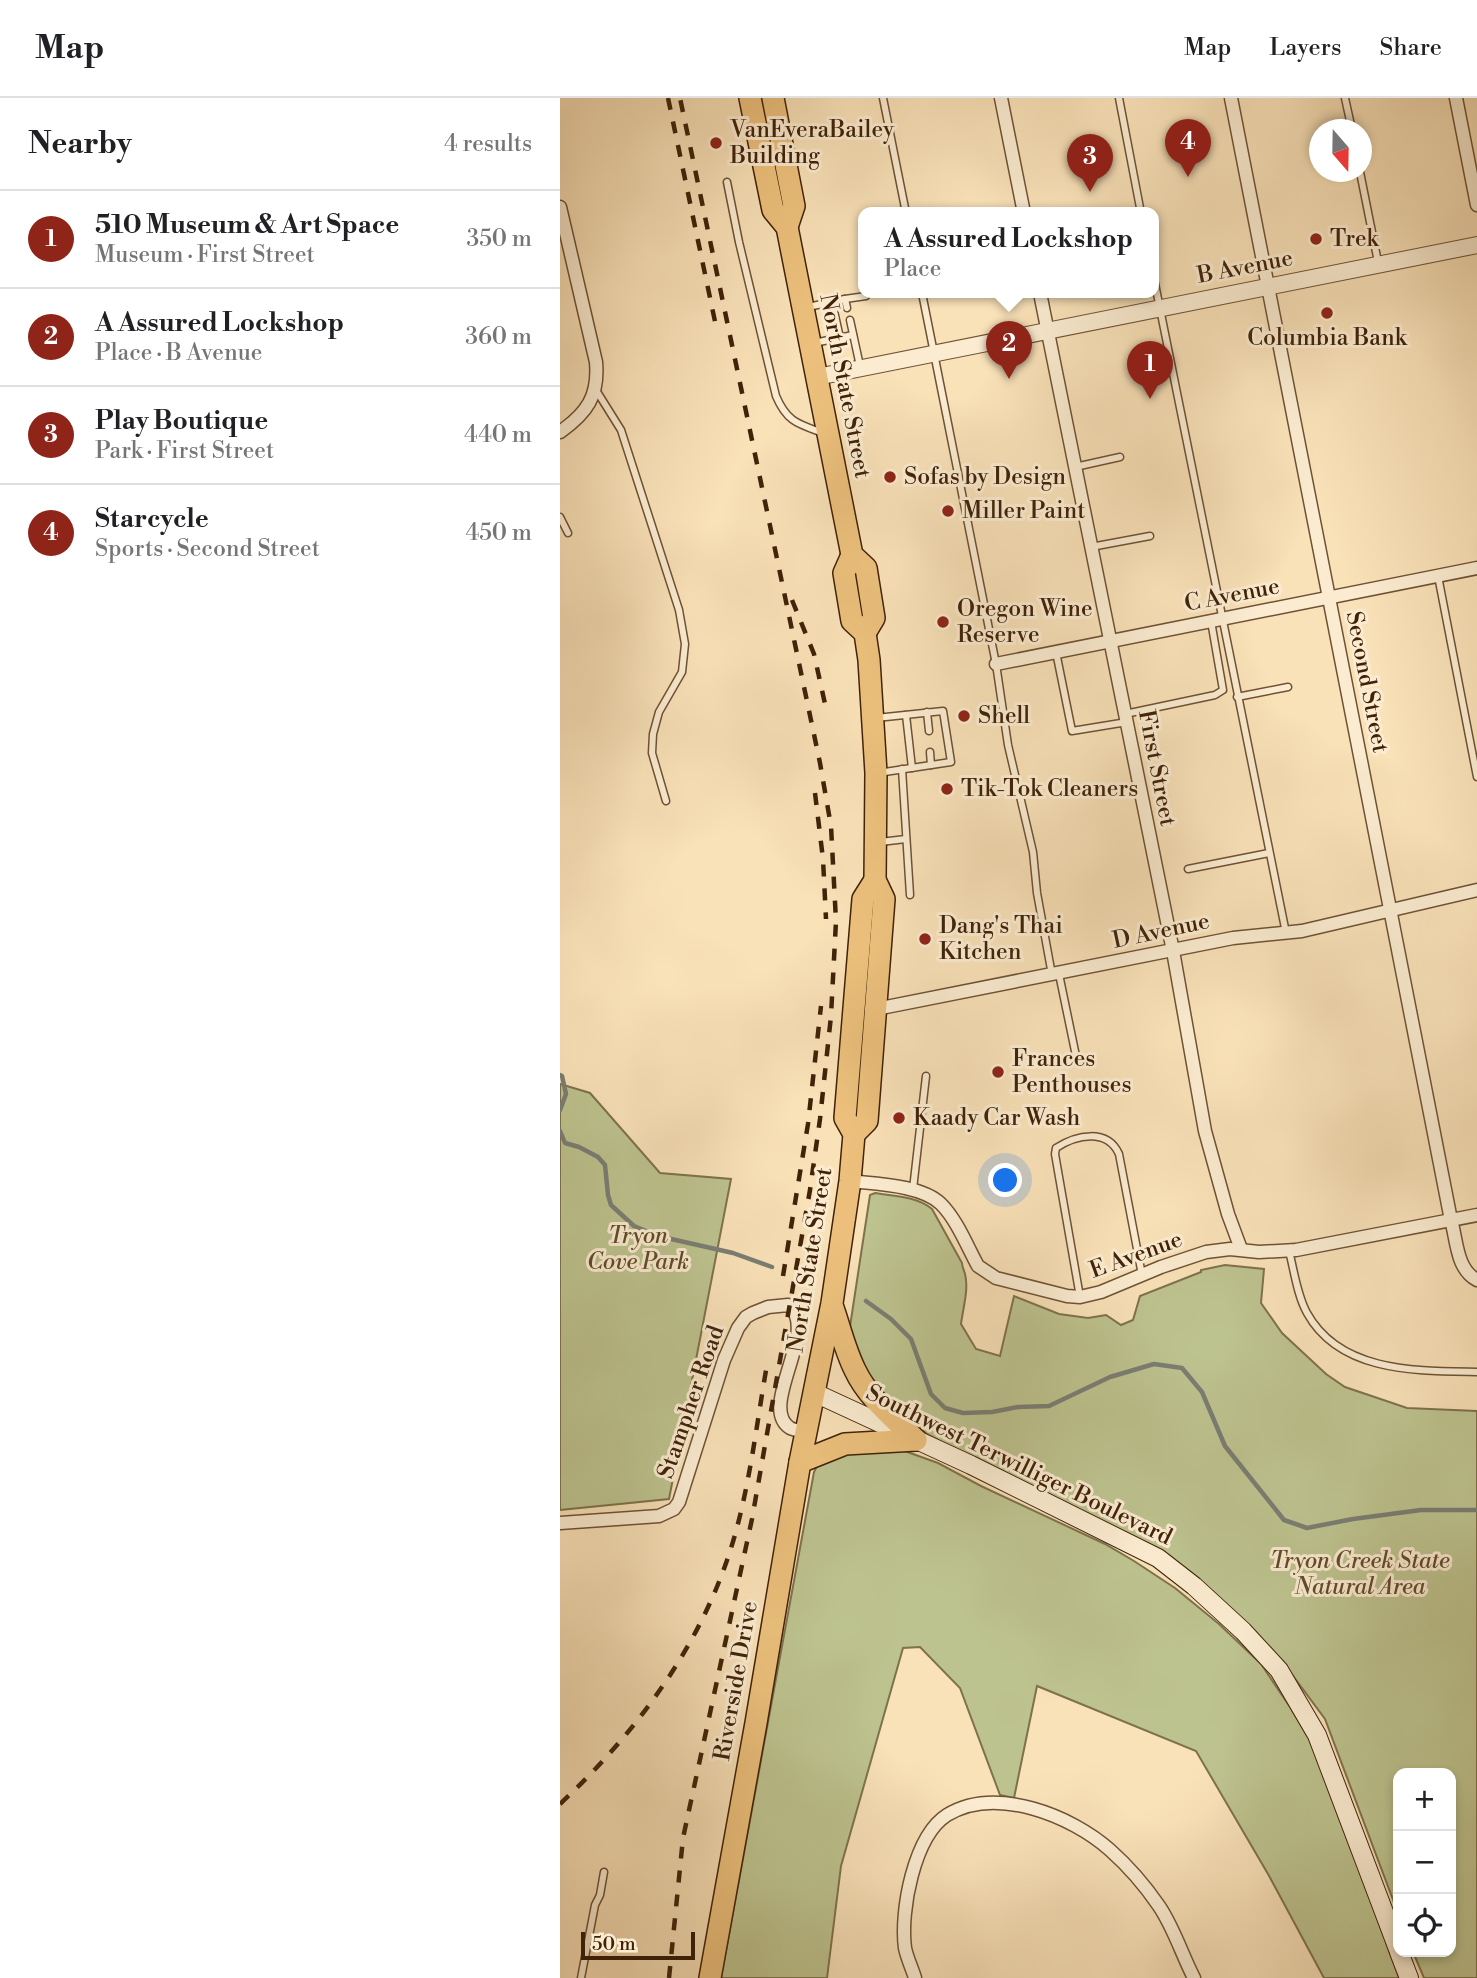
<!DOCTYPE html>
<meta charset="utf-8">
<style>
body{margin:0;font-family:"Libre Bodoni",serif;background:#f6f6f6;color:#202124}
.controls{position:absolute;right:21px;bottom:21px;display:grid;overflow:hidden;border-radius:14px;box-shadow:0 4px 10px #0003}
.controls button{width:63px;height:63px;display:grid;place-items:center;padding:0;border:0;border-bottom:2px solid #e0e0e0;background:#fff;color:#202124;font:35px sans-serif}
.compass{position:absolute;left:749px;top:21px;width:63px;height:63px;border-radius:50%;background:#fff;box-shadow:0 4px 10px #0003;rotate:160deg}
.scale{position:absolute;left:21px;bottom:18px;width:114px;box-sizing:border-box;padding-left:7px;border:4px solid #402209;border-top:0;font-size:19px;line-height:24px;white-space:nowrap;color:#402209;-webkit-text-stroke:5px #fbecd1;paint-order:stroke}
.you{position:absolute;left:446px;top:1083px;width:24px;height:24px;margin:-18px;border:5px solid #fff;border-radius:50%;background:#1a73e8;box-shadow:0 0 0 10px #1a73e833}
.badge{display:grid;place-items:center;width:46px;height:46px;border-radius:50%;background:#8f2418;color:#fff;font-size:23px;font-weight:700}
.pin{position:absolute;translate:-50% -58px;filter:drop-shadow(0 2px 4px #0008)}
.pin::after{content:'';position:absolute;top:37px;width:24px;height:21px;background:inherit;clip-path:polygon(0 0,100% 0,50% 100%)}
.popup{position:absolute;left:298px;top:109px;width:301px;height:91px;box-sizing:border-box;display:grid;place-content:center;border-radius:14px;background:#fff;filter:drop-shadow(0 2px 5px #0005);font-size:23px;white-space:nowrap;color:#757577}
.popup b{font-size:26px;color:#202124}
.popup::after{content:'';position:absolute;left:50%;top:100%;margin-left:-14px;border:14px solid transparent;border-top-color:#fff}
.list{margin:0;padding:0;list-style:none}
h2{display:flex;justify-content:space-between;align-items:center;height:91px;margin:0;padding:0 28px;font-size:30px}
h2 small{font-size:23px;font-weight:400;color:#757577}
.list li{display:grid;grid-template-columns:46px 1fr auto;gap:21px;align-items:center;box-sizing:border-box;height:98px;padding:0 28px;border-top:2px solid #e0e0e0}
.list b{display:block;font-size:26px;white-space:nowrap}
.list p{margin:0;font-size:23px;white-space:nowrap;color:#757577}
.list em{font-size:23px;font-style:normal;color:#757577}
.icon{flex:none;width:38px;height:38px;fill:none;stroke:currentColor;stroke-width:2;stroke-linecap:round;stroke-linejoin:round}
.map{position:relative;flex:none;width:917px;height:1880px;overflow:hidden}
header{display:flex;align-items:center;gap:42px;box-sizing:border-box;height:98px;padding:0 35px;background:#fff;border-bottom:2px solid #e0e0e0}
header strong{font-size:33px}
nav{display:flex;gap:38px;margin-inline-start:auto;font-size:24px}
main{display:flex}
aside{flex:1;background:#fff}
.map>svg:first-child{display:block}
.green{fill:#bdc38f;stroke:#7e724c;stroke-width:2}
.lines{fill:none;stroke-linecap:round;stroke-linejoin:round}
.stream{stroke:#7a7e73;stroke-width:4.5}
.service-casing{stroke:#6e5235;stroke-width:9}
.minor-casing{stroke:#6e5235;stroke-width:15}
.tertiary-casing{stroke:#6e5235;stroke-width:18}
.secondary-casing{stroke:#402209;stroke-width:20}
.primary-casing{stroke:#402209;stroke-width:24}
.service{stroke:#fbecd1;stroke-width:6}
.minor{stroke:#fbecd1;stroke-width:12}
.tertiary{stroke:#fbecd1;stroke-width:16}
.secondary{stroke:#fbecd1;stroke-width:18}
.primary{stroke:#ecc07c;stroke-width:21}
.rail{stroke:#402209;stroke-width:4.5;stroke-dasharray:12 12;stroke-linecap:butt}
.poi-dot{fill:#8f2418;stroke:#fbecd1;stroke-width:2.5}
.labels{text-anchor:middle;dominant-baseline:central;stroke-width:6;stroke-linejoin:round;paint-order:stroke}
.poi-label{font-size:23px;fill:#402209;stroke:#fbecd1;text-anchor:start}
.street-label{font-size:23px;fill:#402209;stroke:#fbecd1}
.park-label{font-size:23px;font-style:italic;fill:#5f4a2a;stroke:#fbecd1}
</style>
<header>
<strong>Map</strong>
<nav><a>Map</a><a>Layers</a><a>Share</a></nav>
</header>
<main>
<aside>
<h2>Nearby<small>4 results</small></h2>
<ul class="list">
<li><span class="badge">1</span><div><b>510 Museum &amp; Art Space</b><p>Museum · First Street</p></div><em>350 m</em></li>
<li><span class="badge">2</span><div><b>A Assured Lockshop</b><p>Place · B Avenue</p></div><em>360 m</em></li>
<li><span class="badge">3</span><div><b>Play Boutique</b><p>Park · First Street</p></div><em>440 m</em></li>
<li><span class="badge">4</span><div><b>Starcycle</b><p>Sports · Second Street</p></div><em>450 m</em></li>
</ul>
</aside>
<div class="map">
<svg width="917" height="1880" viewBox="0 0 917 1880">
<rect width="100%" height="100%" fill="#f9e1b8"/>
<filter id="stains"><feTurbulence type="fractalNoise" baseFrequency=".00286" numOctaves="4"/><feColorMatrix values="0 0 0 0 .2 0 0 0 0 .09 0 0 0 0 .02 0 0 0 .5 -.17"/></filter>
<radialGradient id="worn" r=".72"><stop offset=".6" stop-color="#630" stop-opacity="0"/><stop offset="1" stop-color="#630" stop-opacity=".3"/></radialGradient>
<g class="green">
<polygon points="0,986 30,995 100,1075 171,1081 109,1401 0,1412"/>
<path d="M315 1095C333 1098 357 1098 372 1111L402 1165C402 1169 404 1172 405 1176 409 1191 403 1210 401 1226L416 1251 440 1258 454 1198 499 1216 528 1220 546 1217 561 1227 573 1222 580 1198 641 1174V1172L665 1167 704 1171 701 1205 722 1235 766 1276 785 1289 847 1310 917 1313V1880H864L853 1854H891V1675H838V1815L765 1621 730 1574 693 1532 651 1493 367 1336 343 1319 305 1277 289 1235 310 1097Z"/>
<path d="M339 1351 378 1365 421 1388 545 1446 574 1463 615 1490 659 1526 701 1566 730 1609 749 1641 764 1676 839 1880H764L708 1776 636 1653 477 1588 454 1700 440 1697 400 1590 360 1549 343 1550 281 1768 267 1880H161L254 1374C268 1344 311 1352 339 1351Z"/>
</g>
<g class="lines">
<g class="stream">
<polyline points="0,977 2,978 6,996 0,1012"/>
<polyline points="0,1033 5,1045 19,1049 38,1059 45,1067 48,1097 51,1107 74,1128 98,1138 173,1155 212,1169"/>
<polyline points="306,1203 331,1221 351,1241 371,1296 385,1310 403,1315 432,1314 458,1309 489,1308 550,1279 594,1266 622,1270 642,1294 665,1348 724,1422 747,1430 793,1421 861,1412 917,1412"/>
</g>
<g class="service-casing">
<g id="service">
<polyline points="323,0 346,115"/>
<polyline points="559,0 581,115"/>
<polyline points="785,0 792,32"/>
<polyline points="800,74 818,164"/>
<path d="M167 84 179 144 216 298C227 324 238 326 263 335"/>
<polyline points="594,181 726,835"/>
<polyline points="362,195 436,566 448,647 473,754 477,795 492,877"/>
<polyline points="285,201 306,198"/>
<polyline points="272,204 280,240"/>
<polyline points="248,209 285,201 287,210"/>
<polyline points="290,222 300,268"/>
<polyline points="254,245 293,237"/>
<polyline points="36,292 61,332 119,512 125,546 122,574 99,614 93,636 92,655 106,703"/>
<polyline points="515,369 560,359"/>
<polyline points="0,419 8,435"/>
<polyline points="531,449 590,438"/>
<polyline points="878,478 917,679"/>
<polyline points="496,554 512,633 567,624"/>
<polyline points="677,599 728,589"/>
<polyline points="367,614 369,633"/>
<polyline points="565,616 655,597 663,592 651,523"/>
<polyline points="346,617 352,670"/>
<polyline points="316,620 383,613 391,664 318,675"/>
<polyline points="370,654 371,667"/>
<polyline points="342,671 350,797"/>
<polyline points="320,744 346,741"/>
<polyline points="628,771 709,755"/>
<polyline points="499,876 516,958"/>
<polyline points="353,1091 366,978"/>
<path d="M729 1153C734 1172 737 1197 747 1215 780 1275 858 1273 917 1274"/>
<path d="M520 1199 495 1056 496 1050C516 1037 547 1030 559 1056L582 1177"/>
<polyline points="21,1880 35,1807 40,1797 44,1774"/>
</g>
</g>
<g class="minor-casing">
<g id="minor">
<polyline points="441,0 464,115"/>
<path d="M671 0 891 1122C897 1142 896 1171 917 1182"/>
<polyline points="896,0 917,107"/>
<path d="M0 109 36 264C39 298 27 315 0 334"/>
<polyline points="480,195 613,853 645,1033 668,1116 681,1151"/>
<polyline points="436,566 917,470"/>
<polyline points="311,912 673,840 742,833 917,792"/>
<path d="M290 1083C316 1086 362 1087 381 1106 397 1122 407 1148 418 1168L436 1180 507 1198 520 1199 541 1194 601 1169 646 1154 670 1151 699 1154 736 1152 917 1117"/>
<path d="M0 1425 99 1418 114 1411 119 1404 164 1262 178 1230 186 1219 193 1215 208 1209 228 1207C261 1231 197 1309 230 1330 234 1332 241 1333 246 1334"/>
<path d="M355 1880C352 1870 347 1860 345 1850 340 1813 354 1738 387 1717 436 1687 512 1718 550 1752 568 1768 586 1789 599 1808 614 1830 622 1857 634 1880"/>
</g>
</g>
<g class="tertiary-casing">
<polyline id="tertiary" points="257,279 917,147"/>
</g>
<g class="secondary-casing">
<g id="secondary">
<polyline points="255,1295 411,1367 598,1460 634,1488 683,1533 719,1572 757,1637 838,1851"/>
<polyline points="839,1854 849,1880"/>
</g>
</g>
<g class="primary-casing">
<g id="primary">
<polyline points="190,0 213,112 227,129 292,457 306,470 314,520 305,535"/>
<polyline points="213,0 234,108 227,129"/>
<polyline points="292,457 284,475 292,523 305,535 309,562 316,675 315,782 324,801 307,1023 294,1036"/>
<path d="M273 1210C280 1230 285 1252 295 1272 308 1300 334 1320 356 1342"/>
<polyline points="240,1364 285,1346 356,1342"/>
<polyline points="150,1880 196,1625 240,1364 272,1205 290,1083 294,1036 285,1020 303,801 315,782"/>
</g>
</g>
<use href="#service" class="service"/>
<use href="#minor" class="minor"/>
<use href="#tertiary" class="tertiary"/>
<use href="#secondary" class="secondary"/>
<use href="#primary" class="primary"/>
<g class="rail">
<polyline points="108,0 157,233"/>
<polyline points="232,502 254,556 267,615"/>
<polyline points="255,695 263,761 266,821"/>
<polyline points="223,1178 248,1026 261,908"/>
<path d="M0 1706C80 1631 147 1540 176 1433 191 1379 198 1316 208 1261"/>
<polyline points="109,1880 123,1740 192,1421 250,1092 260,1021 271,918 276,823 271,728 260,665 120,0"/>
</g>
</g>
<g class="poi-dot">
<circle cx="156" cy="45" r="7"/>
<circle cx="756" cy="141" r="7"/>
<circle cx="767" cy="215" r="7"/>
<circle cx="330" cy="379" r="7"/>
<circle cx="388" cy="413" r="7"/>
<circle cx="383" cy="524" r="7"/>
<circle cx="404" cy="618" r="7"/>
<circle cx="387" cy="691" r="7"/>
<circle cx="365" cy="841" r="7"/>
<circle cx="438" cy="974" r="7"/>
<circle cx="339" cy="1020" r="7"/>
</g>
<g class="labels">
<g class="poi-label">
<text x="170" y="32">VanEveraBailey<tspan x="170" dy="26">Building</tspan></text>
<text x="770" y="141">Trek</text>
<text x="767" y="240" text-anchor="middle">Columbia Bank</text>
<text x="344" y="379">Sofas by Design</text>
<text x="402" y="413">Miller Paint</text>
<text x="397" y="511">Oregon Wine<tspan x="397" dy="26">Reserve</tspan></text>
<text x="418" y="618">Shell</text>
<text x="401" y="691">Tik-Tok Cleaners</text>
<text x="379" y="828">Dang's Thai<tspan x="379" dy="26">Kitchen</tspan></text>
<text x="452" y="961">Frances<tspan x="452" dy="26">Penthouses</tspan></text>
<text x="353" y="1020">Kaady Car Wash</text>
</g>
<g class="street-label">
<text transform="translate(685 169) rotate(-11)">B Avenue</text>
<text transform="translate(285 288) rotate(79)">North State Street</text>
<text transform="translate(672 497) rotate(-11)">C Avenue</text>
<text transform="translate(807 584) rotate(79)">Second Street</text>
<text transform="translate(597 670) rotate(79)">First Street</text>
<text transform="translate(601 833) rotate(-12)">D Avenue</text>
<text transform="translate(576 1157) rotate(-20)">E Avenue</text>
<text transform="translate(250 1162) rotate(-81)">North State Street</text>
<text transform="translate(131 1304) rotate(-71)">Stampher Road</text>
<text transform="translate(459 1367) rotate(26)">Southwest Terwilliger Boulevard</text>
<text transform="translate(176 1583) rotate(-80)">Riverside Drive</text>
</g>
<g class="park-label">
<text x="78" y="1138">Tryon<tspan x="78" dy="26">Cove Park</tspan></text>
<text x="800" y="1463">Tryon Creek State<tspan x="800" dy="26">Natural Area</tspan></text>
</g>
</g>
<rect width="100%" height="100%" filter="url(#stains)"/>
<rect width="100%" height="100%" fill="url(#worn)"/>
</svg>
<div class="controls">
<button>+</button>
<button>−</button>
<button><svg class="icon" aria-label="locate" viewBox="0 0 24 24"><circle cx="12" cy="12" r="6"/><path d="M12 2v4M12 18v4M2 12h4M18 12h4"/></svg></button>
</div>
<svg class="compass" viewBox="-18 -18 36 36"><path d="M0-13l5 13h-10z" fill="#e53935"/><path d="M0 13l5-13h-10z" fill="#757577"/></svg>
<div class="scale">50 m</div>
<div class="you"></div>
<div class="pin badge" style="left:590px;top:301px">1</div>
<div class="pin badge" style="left:449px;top:281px">2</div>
<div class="popup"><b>A Assured Lockshop</b>Place</div>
<div class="pin badge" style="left:530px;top:94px">3</div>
<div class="pin badge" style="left:628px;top:79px">4</div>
</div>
</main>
